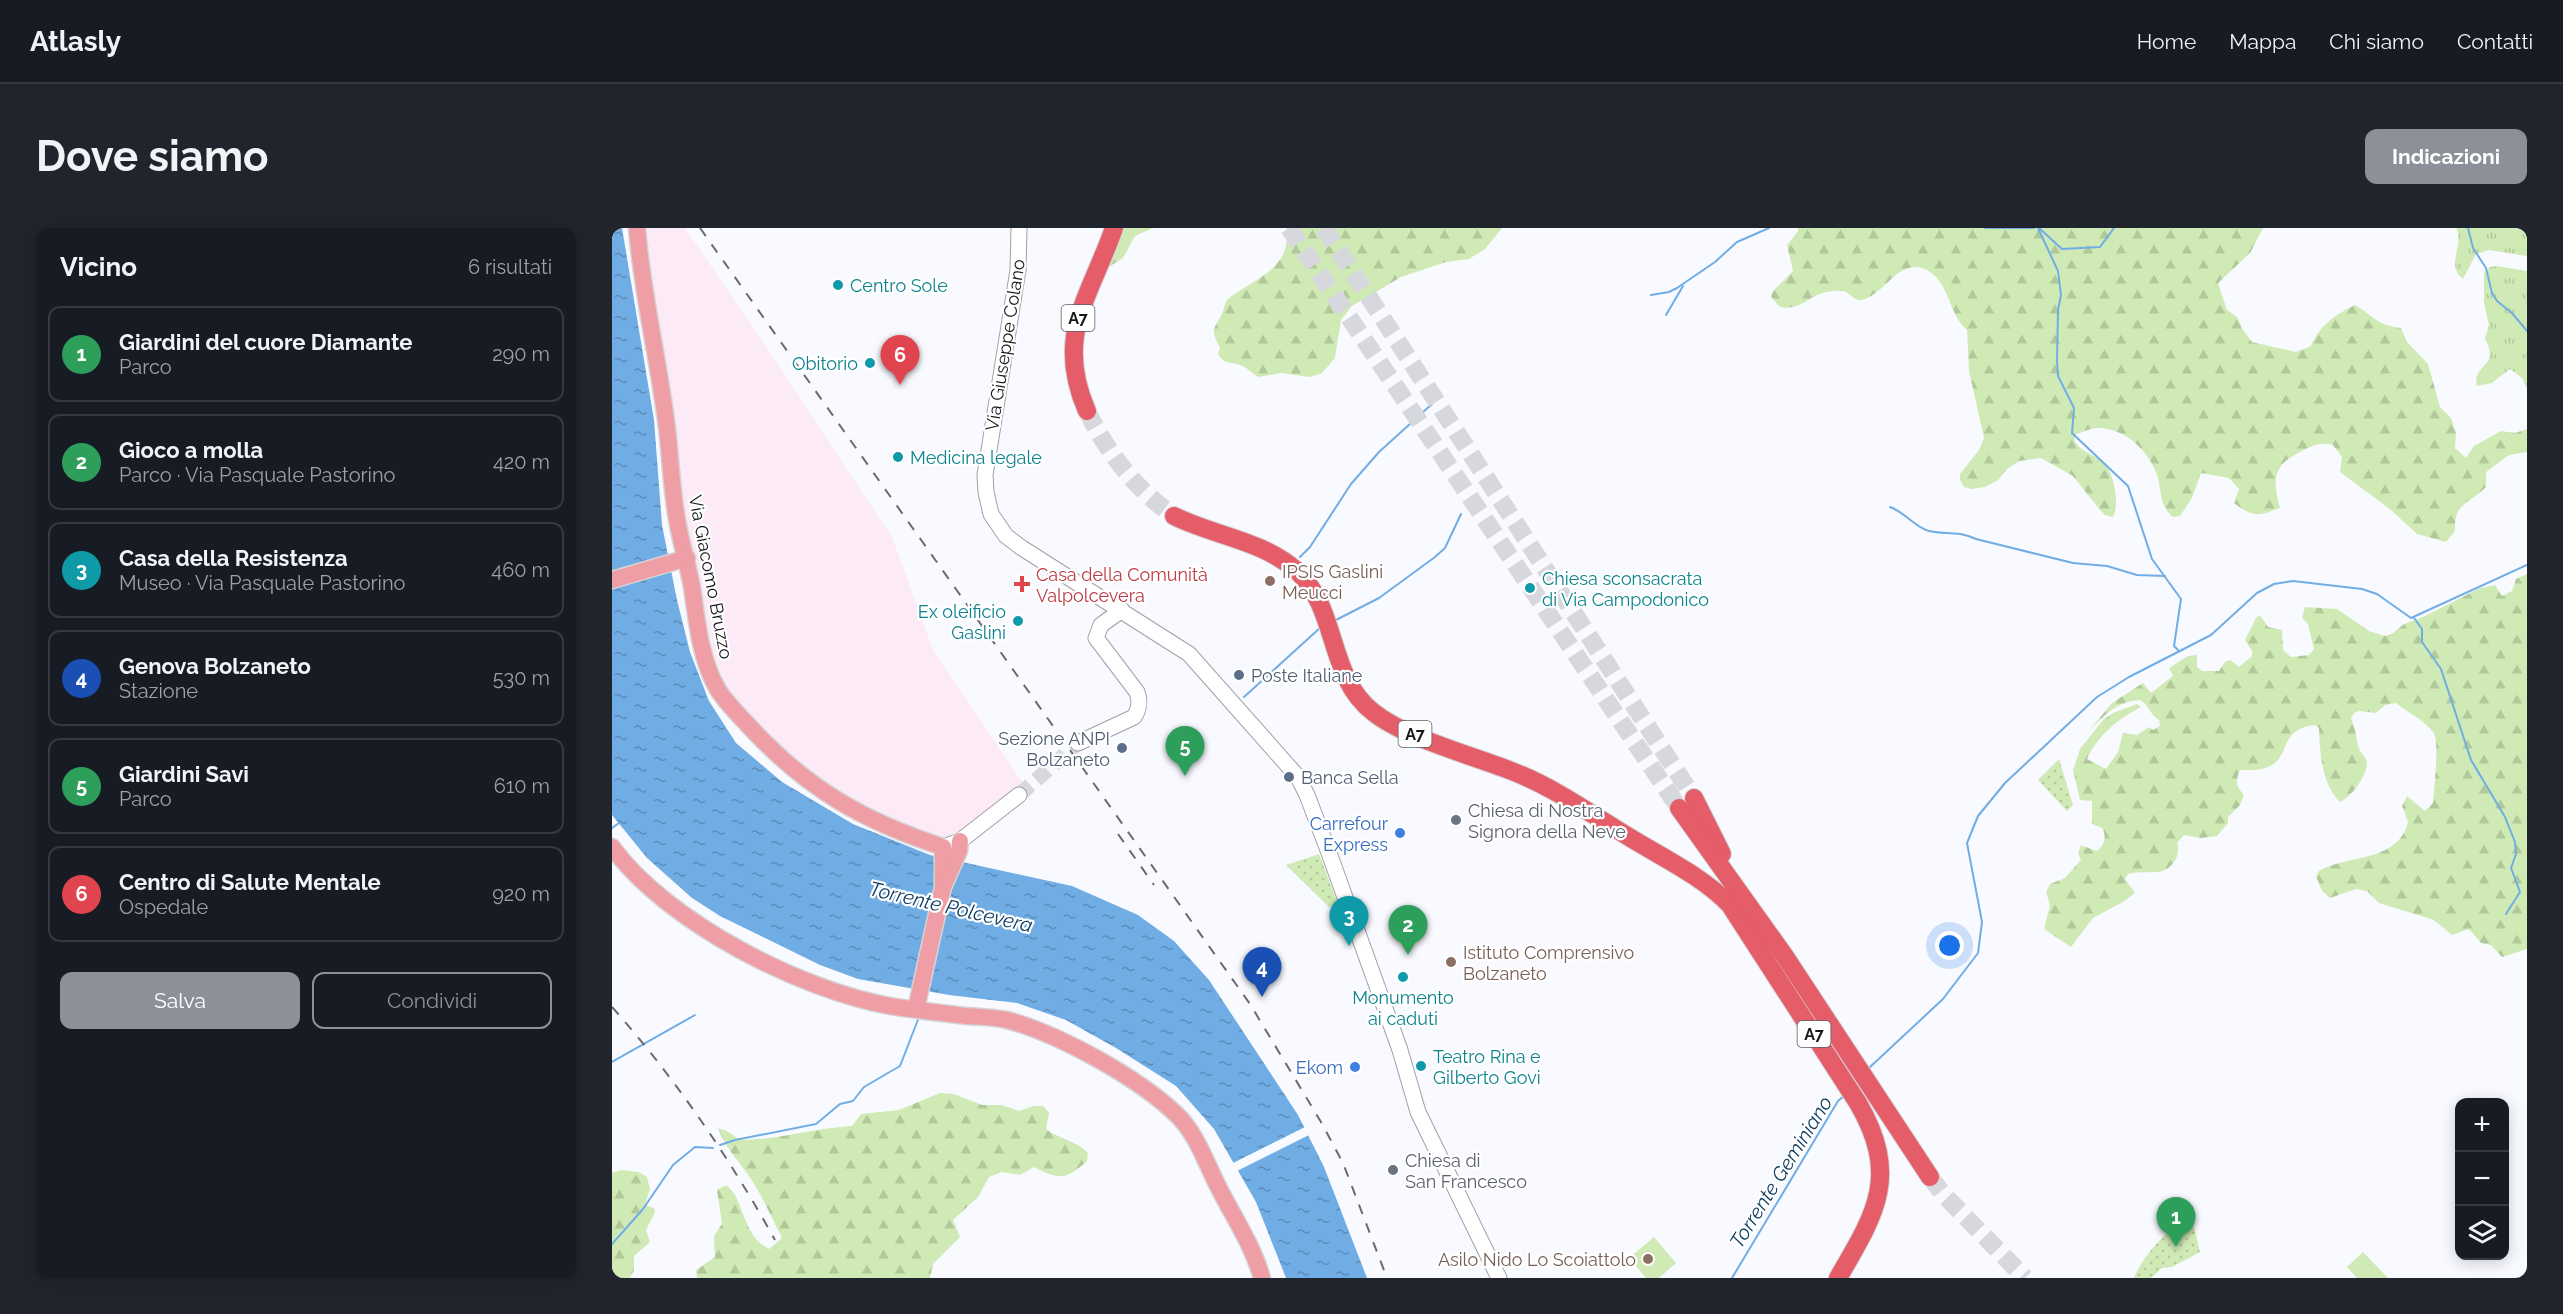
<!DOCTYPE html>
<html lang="it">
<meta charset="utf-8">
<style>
body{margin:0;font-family:Raleway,sans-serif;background:#20242c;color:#f1f3f6}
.controls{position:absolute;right:18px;bottom:18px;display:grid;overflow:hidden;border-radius:12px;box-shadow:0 3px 15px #0003}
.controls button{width:54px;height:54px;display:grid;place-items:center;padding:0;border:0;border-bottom:2px solid #363941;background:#171b24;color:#f1f3f6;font:30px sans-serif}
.you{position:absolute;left:1338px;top:718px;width:21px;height:21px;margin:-15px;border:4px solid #fff;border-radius:50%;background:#1a73e8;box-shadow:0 0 0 9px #1a73e833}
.badge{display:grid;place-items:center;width:39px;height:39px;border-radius:50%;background:#8c9099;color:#fff;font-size:20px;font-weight:700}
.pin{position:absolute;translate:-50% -50px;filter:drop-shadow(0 2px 3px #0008)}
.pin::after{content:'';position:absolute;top:32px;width:21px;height:18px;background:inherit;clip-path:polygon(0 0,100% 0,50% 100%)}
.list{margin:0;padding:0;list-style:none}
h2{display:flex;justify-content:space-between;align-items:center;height:78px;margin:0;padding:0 24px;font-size:26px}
h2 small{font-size:20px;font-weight:400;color:#9ea1a6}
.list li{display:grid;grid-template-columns:39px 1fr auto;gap:18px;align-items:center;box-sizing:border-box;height:96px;margin:0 12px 12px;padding:0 12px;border:2px solid #363941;border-radius:12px}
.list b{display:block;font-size:22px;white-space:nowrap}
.list p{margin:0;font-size:20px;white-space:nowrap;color:#9ea1a6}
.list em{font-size:20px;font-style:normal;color:#9ea1a6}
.actions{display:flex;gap:12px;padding:18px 24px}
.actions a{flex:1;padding:14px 0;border:2px solid #8c9099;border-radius:12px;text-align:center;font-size:21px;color:#8c9099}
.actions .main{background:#8c9099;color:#fff}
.icon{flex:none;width:33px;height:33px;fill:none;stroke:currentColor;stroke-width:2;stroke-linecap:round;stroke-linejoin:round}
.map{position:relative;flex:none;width:1915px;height:1050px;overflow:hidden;border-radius:12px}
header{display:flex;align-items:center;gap:36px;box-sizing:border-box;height:84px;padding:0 30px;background:#171b24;border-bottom:2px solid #363941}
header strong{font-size:28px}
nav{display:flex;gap:33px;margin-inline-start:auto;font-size:21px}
.intro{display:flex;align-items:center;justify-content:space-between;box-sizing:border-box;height:144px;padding:0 36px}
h1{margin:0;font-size:42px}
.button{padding:15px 27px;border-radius:12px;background:#8c9099;color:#fff;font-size:21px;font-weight:700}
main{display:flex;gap:36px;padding:0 36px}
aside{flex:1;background:#171b24;border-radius:12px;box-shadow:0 3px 15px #0003}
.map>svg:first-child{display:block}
.industrial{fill:#fcebf6}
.grass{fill:url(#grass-tufts)}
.forest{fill:url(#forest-firs)}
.park{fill:url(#park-dots)}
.garden{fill:#cfeab5}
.water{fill:url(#water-ripples)}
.pier{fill:#f9faff}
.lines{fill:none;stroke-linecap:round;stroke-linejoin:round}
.stream{stroke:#71ade5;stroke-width:2}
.secondary-tunnel{stroke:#d7d8dd;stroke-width:15;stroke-dasharray:15 8;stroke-linecap:butt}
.motorway-tunnel{stroke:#d7d8dd;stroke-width:18;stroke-dasharray:18 9;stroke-linecap:butt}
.secondary-casing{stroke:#9fa1a8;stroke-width:17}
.primary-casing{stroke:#d5d5d6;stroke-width:19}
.motorway-casing{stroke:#d5d5d6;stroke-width:20}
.secondary{stroke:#fff;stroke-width:15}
.primary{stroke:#ef9ea5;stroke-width:16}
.motorway{stroke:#e45d69;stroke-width:18}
.rail{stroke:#6a6b6e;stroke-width:2;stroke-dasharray:10 10;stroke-linecap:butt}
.culture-dot{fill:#0f9aa8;stroke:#fff;stroke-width:2}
.education-dot{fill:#8d6e63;stroke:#fff;stroke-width:2}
.health-dot{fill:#e0444e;stroke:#fff;stroke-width:2}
.service-dot{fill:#5c6f8a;stroke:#fff;stroke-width:2}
.worship-dot{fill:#6b7280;stroke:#fff;stroke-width:2}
.shop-dot{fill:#3f7fe0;stroke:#fff;stroke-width:2}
.labels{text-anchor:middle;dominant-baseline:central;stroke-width:4.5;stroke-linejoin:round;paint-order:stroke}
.shield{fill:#fff;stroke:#5d5d5f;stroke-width:1.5}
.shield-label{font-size:16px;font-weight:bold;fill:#17181a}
.culture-label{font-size:18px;fill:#0d838f;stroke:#fff;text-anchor:start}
.street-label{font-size:18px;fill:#17181a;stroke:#fff}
.education-label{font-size:18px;fill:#785e54;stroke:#fff;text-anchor:start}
.health-label{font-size:18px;fill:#be3a42;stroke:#fff;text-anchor:start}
.service-label{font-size:18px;fill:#4e5e75;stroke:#fff;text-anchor:start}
.worship-label{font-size:18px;fill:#5b616d;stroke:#fff;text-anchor:start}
.shop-label{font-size:18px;fill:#366cbe;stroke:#fff;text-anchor:end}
.water-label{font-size:20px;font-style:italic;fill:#103c61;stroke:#fff}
</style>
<header>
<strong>Atlasly</strong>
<nav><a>Home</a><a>Mappa</a><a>Chi siamo</a><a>Contatti</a></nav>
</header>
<div class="intro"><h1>Dove siamo</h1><a class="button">Indicazioni</a></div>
<main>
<aside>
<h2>Vicino<small>6 risultati</small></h2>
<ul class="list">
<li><span class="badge" style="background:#2e9e5b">1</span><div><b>Giardini del cuore Diamante</b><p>Parco</p></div><em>290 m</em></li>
<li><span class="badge" style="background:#2e9e5b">2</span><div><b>Gioco a molla</b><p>Parco · Via Pasquale Pastorino</p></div><em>420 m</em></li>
<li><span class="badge" style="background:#0f9aa8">3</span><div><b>Casa della Resistenza</b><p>Museo · Via Pasquale Pastorino</p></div><em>460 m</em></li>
<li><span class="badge" style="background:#1a4fb4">4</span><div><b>Genova Bolzaneto</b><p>Stazione</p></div><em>530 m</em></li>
<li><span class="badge" style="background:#2e9e5b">5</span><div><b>Giardini Savi</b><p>Parco</p></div><em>610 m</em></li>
<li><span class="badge" style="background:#e0444e">6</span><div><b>Centro di Salute Mentale</b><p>Ospedale</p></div><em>920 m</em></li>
</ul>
<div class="actions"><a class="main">Salva</a><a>Condividi</a></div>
</aside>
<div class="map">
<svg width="1915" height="1050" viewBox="0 0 1915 1050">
<defs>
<pattern id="grass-tufts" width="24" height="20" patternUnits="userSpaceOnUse" patternTransform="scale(1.5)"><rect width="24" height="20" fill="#cfeab5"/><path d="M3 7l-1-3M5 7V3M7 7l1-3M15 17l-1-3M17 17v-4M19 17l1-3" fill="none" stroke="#b1c89b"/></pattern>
<pattern id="forest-firs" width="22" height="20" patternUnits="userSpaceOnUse" patternTransform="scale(1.5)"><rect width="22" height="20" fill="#cfeab5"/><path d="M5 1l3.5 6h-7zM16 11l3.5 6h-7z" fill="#b1c89b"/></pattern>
<pattern id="park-dots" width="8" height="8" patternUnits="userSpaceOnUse" patternTransform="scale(1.5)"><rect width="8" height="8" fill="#cfeab5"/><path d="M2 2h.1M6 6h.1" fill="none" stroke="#b1c89b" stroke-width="1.8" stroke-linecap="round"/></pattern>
<pattern id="water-ripples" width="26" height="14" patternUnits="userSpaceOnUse" patternTransform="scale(1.5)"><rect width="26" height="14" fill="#71ade5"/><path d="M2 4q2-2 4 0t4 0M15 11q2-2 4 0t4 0" fill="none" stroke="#5c8cb9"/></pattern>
</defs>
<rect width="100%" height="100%" fill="#f9faff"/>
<polygon class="industrial" points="31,0 73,0 143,102 280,309 321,422 412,557 340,612 292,597 216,561 174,523 127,475 113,455 88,395 70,287 60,171 35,38"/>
<g class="grass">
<path d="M1844 0H1915V28L1877 22 1864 26 1851 51C1833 37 1853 17 1844 0Z"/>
<path d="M1885 38 1915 43V160L1910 150 1898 141 1880 155 1865 158C1860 136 1889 139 1873 111L1877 97 1872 75V45L1878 39Z"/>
</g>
<g class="forest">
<polygon points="510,0 541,0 523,8 511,30 495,40"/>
<path d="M674 0H890L873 21 857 31 834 34 789 49 740 78 729 92 723 130 710 145 698 149 669 145 646 149C640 145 634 139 628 137 618 133 612 137 606 126L608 120C597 98 603 102 611 83 613 77 612 75 617 70 643 50 681 40 674 0Z"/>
<path d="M1186 0H1651L1638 25 1606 55 1615 82 1625 89 1631 102 1640 114 1684 124 1699 118C1707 98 1724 86 1743 77 1763 89 1764 97 1789 100L1795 114 1816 136 1828 179 1839 190 1844 205 1843 220 1854 230 1862 218 1889 203 1903 205 1915 201V224L1897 227 1874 244V259C1856 277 1842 274 1843 303L1834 314 1805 306 1779 282 1728 244 1730 229 1721 217C1707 214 1703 217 1690 223 1661 237 1660 250 1668 280 1647 288 1641 290 1622 275L1627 261 1617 250 1589 245 1580 270 1568 288 1561 289C1547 278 1550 262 1545 247 1537 223 1513 200 1486 200 1479 200 1471 204 1464 206L1462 212C1469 225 1482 226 1492 235 1502 245 1508 277 1501 289L1493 287 1488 282 1461 248 1429 230 1407 233 1395 241 1386 252 1373 259 1359 261 1352 259 1348 252V246L1367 222 1372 210 1357 143 1355 102C1337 87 1338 57 1318 44 1288 25 1274 67 1250 72 1242 73 1240 67 1234 64 1229 62 1221 63 1215 64 1198 67 1188 83 1168 79L1159 69 1161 63 1181 43 1175 17 1186 3Z"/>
<path d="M1915 346V721L1890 729 1879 717 1869 715 1857 701 1840 707 1822 692 1767 675 1755 663 1744 661 1718 670 1710 663 1704 648 1707 643C1736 626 1786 635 1796 594L1790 578 1795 568 1813 583 1821 575C1822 562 1828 511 1821 504 1811 491 1796 485 1784 475L1773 477 1764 485 1747 483 1742 485 1739 490C1744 501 1744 512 1748 523 1751 528 1755 530 1755 535 1755 548 1739 569 1728 574 1709 555 1708 525 1707 500L1703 497C1665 501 1680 530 1656 539 1648 543 1637 542 1628 542 1623 554 1624 558 1632 567L1628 577 1616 589V595L1605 608 1589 610 1572 607 1565 615C1570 627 1559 643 1546 644 1536 645 1526 643 1516 646L1513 651 1523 665 1511 674 1481 690 1459 719 1432 701 1438 677 1434 664 1438 656 1453 650 1469 632 1466 625 1469 617 1484 623C1493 618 1495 608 1490 600L1480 596V573L1468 572 1461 542 1468 521 1491 492 1501 485 1525 476 1529 479C1506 491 1486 507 1475 531L1494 541 1506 524 1511 505 1525 507 1537 499 1541 502 1548 498 1547 492C1538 487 1537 477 1528 472 1502 474 1493 488 1476 504L1500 475 1531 455 1539 465 1561 448 1557 440 1576 428 1585 427V439L1590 443H1607L1613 434 1618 432 1627 439 1640 428V423L1633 412 1644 390 1648 387 1656 399 1670 402 1671 422 1679 429 1697 427 1702 421 1696 396 1690 390 1693 379 1725 381 1757 403 1773 408 1781 405 1792 396 1811 389 1868 360 1883 357 1890 368 1900 363 1904 351Z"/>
<path d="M328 865 342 866 370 877H390L407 883 421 878H431L437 885 434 901C447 911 465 913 476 925L475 933C454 952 447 952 422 939L408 947 390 944 377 949 366 969 341 992 348 1009 321 1036 318 1050H85L84 1042 103 1029 102 1008 110 996 105 962 114 957C133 970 129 1007 157 1021L170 1010C160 990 151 970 139 951 128 934 113 920 106 900L115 903 128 912C166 912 202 900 240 898L249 886 287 882Z"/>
<polygon points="9,942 27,944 35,949 38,961 33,977 42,980 43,984 34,1002 38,1014 22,1028 22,1042 18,1050 0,1050 0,945"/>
</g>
<g class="park">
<polygon points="1447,531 1461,577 1455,583 1426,552"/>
<polygon points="707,626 726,676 717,679 674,637"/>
<path d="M1577 992C1586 1002 1584 1012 1588 1024L1560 1039 1550 1040 1539 1050H1522C1530 1030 1556 998 1577 992Z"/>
</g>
<g class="garden">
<polygon points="1042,1009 1064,1035 1047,1050 1034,1050 1017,1030"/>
<polygon points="1751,1024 1776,1050 1745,1050 1735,1039"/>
</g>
<polygon class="water" points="0,0 10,0 42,192 50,297 65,372 78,424 97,473 124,515 170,554 241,596 318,627 460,658 526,687 562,713 597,752 686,887 712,939 755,1050 674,1050 644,974 602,901 564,858 504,820 454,792 405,775 337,767 246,751 208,737 108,688 80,670 35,630 0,587"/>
<polygon class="pier" points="695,898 699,906 623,944 619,936"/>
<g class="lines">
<g class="stream">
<polyline points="1373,0 1422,0"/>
<polyline points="1426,0 1446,43 1449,67 1446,82 1445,133 1446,148 1462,180 1460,205 1516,258 1540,331 1569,371 1562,418 1566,422"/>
<polyline points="1427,0 1450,21 1488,19 1502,0"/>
<polyline points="1856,0 1861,20 1874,40 1880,65 1885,73 1900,85 1915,103"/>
<polyline points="1039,67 1057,64 1065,60 1103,34 1125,14 1157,0"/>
<polyline points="1054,87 1071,58"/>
<path d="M1278 279C1292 284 1300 296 1314 302 1331 308 1344 301 1364 311L1461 335 1495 338 1525 347 1553 348"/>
<polyline points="688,329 698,319 739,256 767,224 820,176"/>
<polyline points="1802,390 1810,401 1810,414 1829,441 1859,532 1893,589 1903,614 1904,626 1899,640 1908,664 1894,686"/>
<polyline points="722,393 767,370 823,329 833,320 849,286"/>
<polyline points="632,469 709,399"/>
<polyline points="0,600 7,595"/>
<polyline points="0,834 83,787"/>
<polyline points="1257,840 1331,771 1366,725 1370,694 1355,615 1366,588 1393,555 1485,469 1517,449 1599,407 1645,365 1662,356 1681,353 1750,361 1765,366 1799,390 1915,337"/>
<polyline points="108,917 123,912 204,896 228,876 241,873 252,859 288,838 307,789"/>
<polyline points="0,1016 31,981 61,937 83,919 101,920"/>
<polyline points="1120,1050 1226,873 1233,867"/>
</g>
<polyline class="secondary-tunnel" points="407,567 466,515"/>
<g class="motorway-tunnel">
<polyline points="677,0 1067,580"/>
<polyline points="712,0 1082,570"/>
<path d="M475 183C496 225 523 261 562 288"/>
<polyline points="1318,949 1332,967 1413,1050"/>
</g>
<g class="secondary-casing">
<g id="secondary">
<polyline points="407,0 406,42 373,247 374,264 379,286 394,308 410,320 577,426 686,549 695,567 716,622 788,822 806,884 887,1050"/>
<path d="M466 515 522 489C528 480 528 473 525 464L484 410 489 397 510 382"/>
<polyline points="337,617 348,613 407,567"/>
</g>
</g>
<g class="primary-casing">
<g id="primary">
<path d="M25 0C30 65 46 129 54 193 59 227 59 263 66 297 70 318 76 338 80 359 85 393 88 430 105 460 113 474 126 486 137 498 195 561 251 593 331 619V659"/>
<polyline points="0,352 75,330"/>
<path d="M0 619C55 694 188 762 278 778 303 782 329 785 354 788 368 789 382 789 395 792 447 806 525 849 564 886 582 903 591 927 601 948 617 983 639 1012 650 1050"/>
<polyline points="304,781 331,659 347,623 348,613"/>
</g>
</g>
<g class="motorway-casing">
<g id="motorway">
<path d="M475 183C442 108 478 69 502 0"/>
<path d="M562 288C602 308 650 312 685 343 727 382 715 448 761 484 793 510 862 528 902 544 943 560 979 586 1017 609 1051 630 1090 648 1118 677L1246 875C1288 948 1264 985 1226 1050"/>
<polyline points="1082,570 1110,626"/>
<polyline points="1067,580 1172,727 1318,949"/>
</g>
</g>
<use href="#secondary" class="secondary"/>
<use href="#primary" class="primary"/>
<use href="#motorway" class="motorway"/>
<g class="rail">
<polyline points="88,0 638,776 709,894 731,935 775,1050"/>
<polyline points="506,606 542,657"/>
<path d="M0 779C63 850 117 929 163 1012"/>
</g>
</g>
<g class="culture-dot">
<circle cx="226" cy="57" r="6"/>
<circle cx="258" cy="135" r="6"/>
<circle cx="286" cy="229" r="6"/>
<circle cx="918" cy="360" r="6"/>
<circle cx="406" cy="393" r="6"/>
<circle cx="791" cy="749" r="6"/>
<circle cx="809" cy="838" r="6"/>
</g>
<g class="education-dot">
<circle cx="658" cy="353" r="6"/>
<circle cx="839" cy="734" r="6"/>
<circle cx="1036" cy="1031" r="6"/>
</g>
<path class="health-dot" d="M407 347h6v6h6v6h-6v6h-6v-6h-6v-6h6z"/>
<g class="service-dot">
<circle cx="627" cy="447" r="6"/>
<circle cx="510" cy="520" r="6"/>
<circle cx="677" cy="549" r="6"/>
</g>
<g class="worship-dot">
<circle cx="844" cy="592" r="6"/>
<circle cx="781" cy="942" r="6"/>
</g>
<g class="shop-dot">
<circle cx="788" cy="605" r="6"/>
<circle cx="743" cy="839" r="6"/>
</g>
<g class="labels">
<g class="shield">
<rect x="449.5" y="77" width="33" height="26" rx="4.5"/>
<rect x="786.5" y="493" width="33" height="26" rx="4.5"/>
<rect x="1185.5" y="793" width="33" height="26" rx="4.5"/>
</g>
<g class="shield-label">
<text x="466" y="90">A7</text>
<text x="803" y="506">A7</text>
<text x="1202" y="806">A7</text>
</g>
<g class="culture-label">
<text x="238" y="57">Centro Sole</text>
<text x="246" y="135" text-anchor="end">Obitorio</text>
<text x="298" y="229">Medicina legale</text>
<text x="930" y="350">Chiesa sconsacrata<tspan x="930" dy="21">di Via Campodonico</tspan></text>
<text x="394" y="383" text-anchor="end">Ex oleificio<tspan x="394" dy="21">Gaslini</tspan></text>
<text x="791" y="769" text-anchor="middle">Monumento<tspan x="791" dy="21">ai caduti</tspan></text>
<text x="821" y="828">Teatro Rina e<tspan x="821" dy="21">Gilberto Govi</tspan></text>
</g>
<g class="street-label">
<text transform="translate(393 117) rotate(-81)">Via Giuseppe Colano</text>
<text transform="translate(99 349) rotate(79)">Via Giacomo Bruzzo</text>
</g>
<g class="education-label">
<text x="670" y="343">IPSIS Gaslini<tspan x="670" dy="21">Meucci</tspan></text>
<text x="851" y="724">Istituto Comprensivo<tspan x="851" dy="21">Bolzaneto</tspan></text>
<text x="1024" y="1031" text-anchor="end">Asilo Nido Lo Scoiattolo</text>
</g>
<g class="health-label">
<text x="424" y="346">Casa della Comunità<tspan x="424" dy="21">Valpolcevera</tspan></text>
</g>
<g class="service-label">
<text x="639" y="447">Poste Italiane</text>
<text x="498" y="510" text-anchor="end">Sezione ANPI<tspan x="498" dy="21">Bolzaneto</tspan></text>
<text x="689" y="549">Banca Sella</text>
</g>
<g class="worship-label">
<text x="856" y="582">Chiesa di Nostra<tspan x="856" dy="21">Signora della Neve</tspan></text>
<text x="793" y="932">Chiesa di<tspan x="793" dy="21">San Francesco</tspan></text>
</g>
<g class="shop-label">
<text x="776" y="595">Carrefour<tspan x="776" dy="21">Express</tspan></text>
<text x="731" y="839">Ekom</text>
</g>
<g class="water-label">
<text transform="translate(339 679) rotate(13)">Torrente Polcevera</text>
<text transform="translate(1169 944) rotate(-58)">Torrente Geminiano</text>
</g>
</g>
</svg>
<div class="controls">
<button>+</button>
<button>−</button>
<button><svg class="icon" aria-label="layers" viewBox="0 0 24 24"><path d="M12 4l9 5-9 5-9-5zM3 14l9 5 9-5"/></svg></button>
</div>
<div class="you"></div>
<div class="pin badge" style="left:1564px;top:1019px;background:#2e9e5b">1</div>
<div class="pin badge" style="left:796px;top:727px;background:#2e9e5b">2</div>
<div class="pin badge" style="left:737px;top:718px;background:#0f9aa8">3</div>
<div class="pin badge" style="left:650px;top:769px;background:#1a4fb4">4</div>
<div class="pin badge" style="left:573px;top:548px;background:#2e9e5b">5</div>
<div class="pin badge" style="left:288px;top:157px;background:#e0444e">6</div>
</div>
</main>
